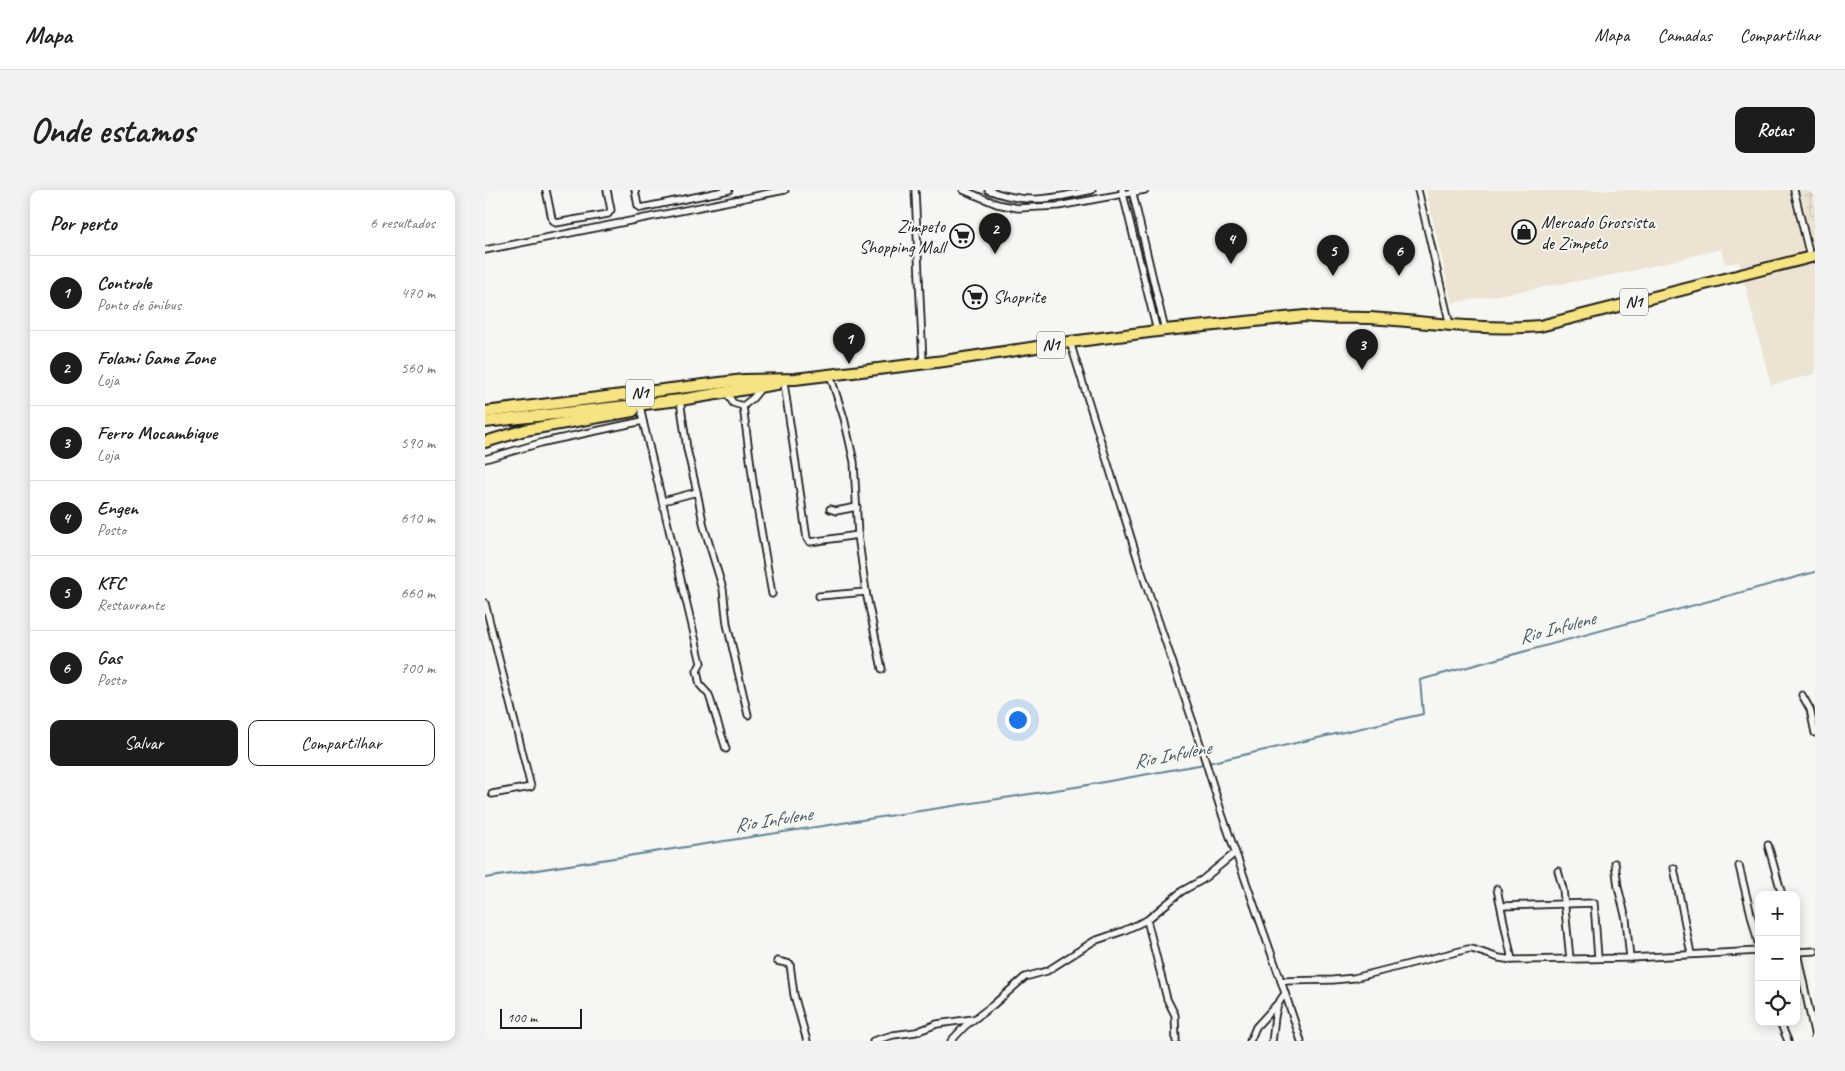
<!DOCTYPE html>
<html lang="pt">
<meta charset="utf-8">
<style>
body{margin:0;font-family:Caveat,sans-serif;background:#f2f2f2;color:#222}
.controls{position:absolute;right:15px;bottom:15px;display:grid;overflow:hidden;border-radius:10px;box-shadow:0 2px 12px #0003}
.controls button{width:45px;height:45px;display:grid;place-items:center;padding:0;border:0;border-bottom:1px solid #e0e0e0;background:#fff;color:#222;font:25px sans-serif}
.scale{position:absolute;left:15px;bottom:12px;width:82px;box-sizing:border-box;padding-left:5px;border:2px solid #1c1c1c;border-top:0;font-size:14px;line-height:18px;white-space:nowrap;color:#1c1c1c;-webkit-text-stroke:4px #f6f6f2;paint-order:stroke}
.you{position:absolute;left:532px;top:529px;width:18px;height:18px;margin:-12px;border:4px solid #fff;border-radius:50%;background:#1a73e8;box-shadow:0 0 0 8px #1a73e833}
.badge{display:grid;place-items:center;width:32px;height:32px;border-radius:50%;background:#1c1c1c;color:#fff;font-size:16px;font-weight:700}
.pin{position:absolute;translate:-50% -41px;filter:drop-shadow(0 1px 2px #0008)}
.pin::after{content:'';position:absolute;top:26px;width:18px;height:15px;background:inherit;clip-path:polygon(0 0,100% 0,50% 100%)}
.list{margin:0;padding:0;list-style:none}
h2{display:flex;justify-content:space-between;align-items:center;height:65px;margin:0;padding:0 20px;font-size:21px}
h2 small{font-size:16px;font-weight:400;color:#767676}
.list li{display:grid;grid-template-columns:32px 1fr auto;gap:15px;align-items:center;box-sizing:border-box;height:75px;padding:0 20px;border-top:1px solid #e0e0e0}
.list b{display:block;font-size:19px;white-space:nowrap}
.list p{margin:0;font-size:16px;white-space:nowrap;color:#767676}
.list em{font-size:16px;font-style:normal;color:#767676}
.actions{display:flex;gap:10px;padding:15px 20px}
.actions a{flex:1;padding:11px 0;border:1px solid #1c1c1c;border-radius:10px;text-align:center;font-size:18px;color:#1c1c1c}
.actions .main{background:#1c1c1c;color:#fff}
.icon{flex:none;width:28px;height:28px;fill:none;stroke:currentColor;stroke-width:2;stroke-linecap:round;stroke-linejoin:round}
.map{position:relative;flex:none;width:1330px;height:851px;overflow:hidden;border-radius:10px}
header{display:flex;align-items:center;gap:30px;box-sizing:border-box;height:70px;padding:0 25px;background:#fff;border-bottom:1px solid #e0e0e0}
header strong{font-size:24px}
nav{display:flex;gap:28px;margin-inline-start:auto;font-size:18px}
.intro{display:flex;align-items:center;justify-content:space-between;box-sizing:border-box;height:120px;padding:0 30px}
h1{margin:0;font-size:35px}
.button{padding:12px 22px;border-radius:10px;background:#1c1c1c;color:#fff;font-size:18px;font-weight:700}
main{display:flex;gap:30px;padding:0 30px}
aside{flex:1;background:#fff;border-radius:10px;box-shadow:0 2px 12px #0003}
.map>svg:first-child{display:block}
.built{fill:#ece3d2}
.industrial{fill:url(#industrial-grid)}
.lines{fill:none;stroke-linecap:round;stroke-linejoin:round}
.stream{stroke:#5e8498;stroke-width:2}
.street-casing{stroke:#1c1c1c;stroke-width:9}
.highway-casing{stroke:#1c1c1c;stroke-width:14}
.street{stroke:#f6f6f2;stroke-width:5.5}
.highway{stroke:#f6e381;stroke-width:10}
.labels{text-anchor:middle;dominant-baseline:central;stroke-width:4;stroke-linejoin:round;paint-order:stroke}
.shield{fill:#f6f6f2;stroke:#5d5d5c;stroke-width:1}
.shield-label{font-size:16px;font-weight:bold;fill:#1c1c1c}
.poi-label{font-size:18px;fill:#1c1c1c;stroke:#f6f6f2;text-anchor:start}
.water-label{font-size:19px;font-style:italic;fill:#425964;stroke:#f6f6f2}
</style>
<header>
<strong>Mapa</strong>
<nav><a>Mapa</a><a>Camadas</a><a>Compartilhar</a></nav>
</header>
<div class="intro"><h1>Onde estamos</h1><a class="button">Rotas</a></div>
<main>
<aside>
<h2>Por perto<small>6 resultados</small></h2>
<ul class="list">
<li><span class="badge">1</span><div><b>Controle</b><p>Ponto de ônibus</p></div><em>470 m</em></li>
<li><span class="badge">2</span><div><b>Folami Game Zone</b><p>Loja</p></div><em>560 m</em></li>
<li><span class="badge">3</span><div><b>Ferro Mocambique</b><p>Loja</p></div><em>590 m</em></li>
<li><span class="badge">4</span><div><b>Engen</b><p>Posto</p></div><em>610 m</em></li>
<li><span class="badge">5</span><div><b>KFC</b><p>Restaurante</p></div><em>660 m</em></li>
<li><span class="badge">6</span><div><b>Gas</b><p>Posto</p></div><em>700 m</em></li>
</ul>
<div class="actions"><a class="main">Salvar</a><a>Compartilhar</a></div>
</aside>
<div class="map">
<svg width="1330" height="851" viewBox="0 0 1330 851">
<defs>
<pattern id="industrial-grid" width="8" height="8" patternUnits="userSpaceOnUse" patternTransform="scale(1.25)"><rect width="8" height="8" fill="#ece3d2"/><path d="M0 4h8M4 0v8" fill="none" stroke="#cac2b4"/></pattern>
</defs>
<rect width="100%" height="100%" fill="#f6f6f2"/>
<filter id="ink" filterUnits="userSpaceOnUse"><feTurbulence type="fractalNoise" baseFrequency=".02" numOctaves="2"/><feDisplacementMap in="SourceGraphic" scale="10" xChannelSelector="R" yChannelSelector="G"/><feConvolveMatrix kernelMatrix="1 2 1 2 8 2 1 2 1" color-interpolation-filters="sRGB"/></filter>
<g filter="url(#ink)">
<polygon class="built" points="941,0 1330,0 1330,184 1286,195 1254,72 1240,74 1236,59 1138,83 967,113"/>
<polygon class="industrial" points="1318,0 1330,0 1330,45"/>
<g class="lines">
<g class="stream">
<polyline points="723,573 938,524 935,490 1330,382"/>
<polyline points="0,688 597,596 719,574"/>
</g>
<g class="street-casing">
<g id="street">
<polyline points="61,0 67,29 71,33 123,24 126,20 122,0"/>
<polyline points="150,0 153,16 156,18 244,0"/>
<polyline points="430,0 438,173"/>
<polyline points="478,0 512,14 533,18 573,16 660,0"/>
<path d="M503 0C543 15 566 9 607 0"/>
<polyline points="637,0 672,141"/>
<polyline points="647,0 680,140"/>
<polyline points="933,0 965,135"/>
<polyline points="1309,0 1325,67"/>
<polyline points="0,60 300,0"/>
<polyline points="585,152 657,383 709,535 738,627 796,791 816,851"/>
<polyline points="345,185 359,228 369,272 373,345 381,402 397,479"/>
<polyline points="299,193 322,349 325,352 373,345"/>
<polyline points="242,203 248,213 258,216 268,208 276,198"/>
<polyline points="258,216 269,299 287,404"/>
<polyline points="156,220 158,231"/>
<polyline points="0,269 59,252 158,231 216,473 212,481 215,495 224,505 241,559"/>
<polyline points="212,302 219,337 238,399 242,434 263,525"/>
<polyline points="178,311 212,302 202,259 195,210"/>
<polyline points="345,319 351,321 372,317"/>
<polyline points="334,406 381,402"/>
<polyline points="0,413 46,597 7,604"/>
<polyline points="1317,505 1325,519 1330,543"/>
<polyline points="1283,655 1297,705"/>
<polyline points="1130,673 1133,697 1141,729 1145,768"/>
<polyline points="1254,676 1274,757"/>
<polyline points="1189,678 1206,764"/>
<polyline points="1073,681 1078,699 1085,769"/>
<polyline points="1012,699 1027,770"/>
<polyline points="1016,716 1109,713 1113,768"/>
<polyline points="662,730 682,809 690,825 691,851"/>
<polyline points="1311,758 1330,847"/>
<polyline points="1311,762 1330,761"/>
<polyline points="292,771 305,774 309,805 322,851"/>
<polyline points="796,791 848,790 869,788 983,759 987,759 1014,768 1027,770 1145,768 1274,761"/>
<polyline points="1295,832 1303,851"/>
<polyline points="388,851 408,845 431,842 452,834 488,829"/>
<polyline points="466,851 480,836 508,815 540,787 562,781 609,751 638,741 662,730 697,701 717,690 750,663"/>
<polyline points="765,851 771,837 792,814"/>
<path d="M787 851C790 835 788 816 800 804"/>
</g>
</g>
<g class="highway-casing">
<g id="highway">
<path d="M0 222 259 190 310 189 459 171 585 152 680 140 820 126C842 129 864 127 886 128 942 132 998 141 1055 136L1330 66"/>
<polyline points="0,232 195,210 292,194"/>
<polyline points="0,252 40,240 148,221"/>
</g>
</g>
<use href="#street" class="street"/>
<use href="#highway" class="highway"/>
</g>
</g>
<defs>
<g id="shop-ring" transform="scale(1.25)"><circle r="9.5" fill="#f6f6f2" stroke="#1c1c1c" stroke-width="1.5"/><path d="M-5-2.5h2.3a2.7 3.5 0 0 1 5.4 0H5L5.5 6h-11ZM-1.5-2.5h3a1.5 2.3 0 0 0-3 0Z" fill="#1c1c1c"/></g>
<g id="supermarket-ring" transform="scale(1.25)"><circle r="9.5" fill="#f6f6f2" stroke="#1c1c1c" stroke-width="1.5"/><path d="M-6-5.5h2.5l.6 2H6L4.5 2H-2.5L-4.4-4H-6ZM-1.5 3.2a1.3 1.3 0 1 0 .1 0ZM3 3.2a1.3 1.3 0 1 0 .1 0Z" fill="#1c1c1c"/></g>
</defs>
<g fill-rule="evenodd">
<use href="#shop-ring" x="1039" y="42"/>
<use href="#supermarket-ring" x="477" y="46"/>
<use href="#supermarket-ring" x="490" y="107"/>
</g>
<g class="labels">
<g class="shield">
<rect x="1135" y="98.5" width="28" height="27" rx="4"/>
<rect x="552" y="141.5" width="28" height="27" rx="4"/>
<rect x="141" y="189.5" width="28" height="27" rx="4"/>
</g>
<g class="shield-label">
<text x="1149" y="112">N1</text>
<text x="566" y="155">N1</text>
<text x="155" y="203">N1</text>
</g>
<g class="poi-label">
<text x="1056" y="32">Mercado Grossista<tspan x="1056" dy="21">de Zimpeto</tspan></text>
<text x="460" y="36" text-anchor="end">Zimpeto<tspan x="460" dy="21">Shopping Mall</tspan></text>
<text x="508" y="107">Shoprite</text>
</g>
<g class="water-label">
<text transform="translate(1072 438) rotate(-15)">Rio Infulene</text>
<text transform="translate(687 565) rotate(-11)">Rio Infulene</text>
<text transform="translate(288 630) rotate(-9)">Rio Infulene</text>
</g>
</g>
</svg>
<div class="controls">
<button>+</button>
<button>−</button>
<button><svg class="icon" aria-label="locate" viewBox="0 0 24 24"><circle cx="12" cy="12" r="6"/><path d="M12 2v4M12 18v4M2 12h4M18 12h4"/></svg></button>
</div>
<div class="scale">100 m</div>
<div class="you"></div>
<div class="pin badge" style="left:364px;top:174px">1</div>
<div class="pin badge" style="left:510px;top:64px">2</div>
<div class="pin badge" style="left:877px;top:180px">3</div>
<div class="pin badge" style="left:746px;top:74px">4</div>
<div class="pin badge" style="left:848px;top:86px">5</div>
<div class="pin badge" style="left:914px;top:86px">6</div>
</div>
</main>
